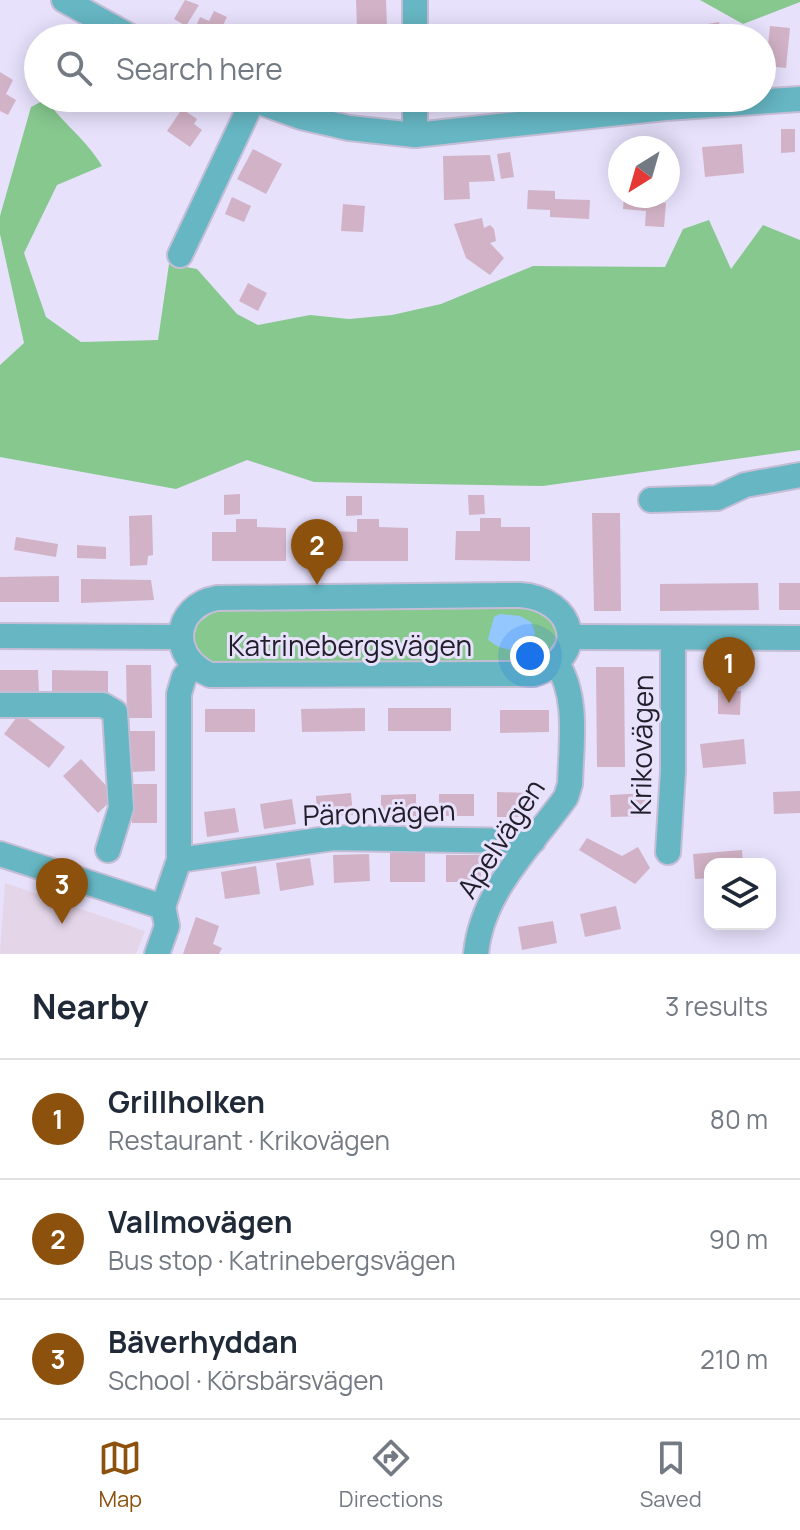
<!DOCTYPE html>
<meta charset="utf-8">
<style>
body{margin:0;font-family:Manrope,sans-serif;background:#f2f2f3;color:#1f2937}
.controls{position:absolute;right:24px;bottom:24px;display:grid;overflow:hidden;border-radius:16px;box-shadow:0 4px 20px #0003}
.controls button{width:72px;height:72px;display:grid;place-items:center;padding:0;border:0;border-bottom:2px solid #e0e1e3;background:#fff;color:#1f2937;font:40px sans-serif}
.compass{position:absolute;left:608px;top:136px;width:72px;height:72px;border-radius:50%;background:#fff;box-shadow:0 4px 20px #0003;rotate:217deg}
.you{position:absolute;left:530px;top:656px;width:28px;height:28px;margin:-20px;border:6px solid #fff;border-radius:50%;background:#1a73e8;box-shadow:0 0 0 12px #1a73e833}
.badge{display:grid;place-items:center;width:52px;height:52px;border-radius:50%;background:#8c510d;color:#fff;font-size:26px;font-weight:700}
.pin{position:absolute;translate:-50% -66px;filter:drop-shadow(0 2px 4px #0008)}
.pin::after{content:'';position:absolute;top:42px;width:28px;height:24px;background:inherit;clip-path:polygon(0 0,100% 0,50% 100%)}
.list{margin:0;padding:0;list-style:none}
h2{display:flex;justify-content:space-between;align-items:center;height:104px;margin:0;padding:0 32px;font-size:34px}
h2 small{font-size:26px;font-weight:400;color:#747a83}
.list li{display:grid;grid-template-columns:52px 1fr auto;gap:24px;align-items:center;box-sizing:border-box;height:120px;padding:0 32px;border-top:2px solid #e0e1e3}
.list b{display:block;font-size:30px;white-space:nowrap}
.list p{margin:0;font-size:26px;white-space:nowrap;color:#747a83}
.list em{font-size:26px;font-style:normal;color:#747a83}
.icon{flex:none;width:44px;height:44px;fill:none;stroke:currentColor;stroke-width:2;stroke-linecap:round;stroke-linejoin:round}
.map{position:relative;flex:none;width:800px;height:954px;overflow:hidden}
.search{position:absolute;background:#fff;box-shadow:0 4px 20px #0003;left:24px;right:24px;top:24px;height:88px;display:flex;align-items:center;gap:20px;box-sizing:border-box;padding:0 28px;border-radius:44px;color:#747a83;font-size:30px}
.sheet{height:464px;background:#fff}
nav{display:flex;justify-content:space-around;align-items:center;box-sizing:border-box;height:112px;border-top:2px solid #e0e1e3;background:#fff;font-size:22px;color:#747a83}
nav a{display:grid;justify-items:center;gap:4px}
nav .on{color:#8c510d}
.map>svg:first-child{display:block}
.education{fill:#e4d5e8}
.green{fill:#87c88f}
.water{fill:#95c7ff}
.building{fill:#d2b2c6}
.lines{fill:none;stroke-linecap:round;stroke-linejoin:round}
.minor-casing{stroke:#c3bed6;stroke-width:28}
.minor{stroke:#66b6c3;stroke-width:24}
.labels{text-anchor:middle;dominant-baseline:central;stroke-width:6;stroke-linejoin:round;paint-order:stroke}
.street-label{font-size:28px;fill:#211e2a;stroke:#e7e1fc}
</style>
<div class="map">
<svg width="800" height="954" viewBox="0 0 800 954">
<rect width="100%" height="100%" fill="#e7e1fc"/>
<polygon class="education" points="5,883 145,931 136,954 0,954"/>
<g class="green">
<polygon points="700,0 800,0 800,2 743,24"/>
<path d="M46 99C63 124 86 139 102 166L57 185 24 253 46 317 81 342 158 340 169 264 197 269 237 314 258 325 310 315 349 319 392 315 441 304 533 266 665 267 683 229 709 220 731 269 763 225 800 240V450L543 486 314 482 247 460 176 489 0 457V365L24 343 0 234V216L31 107Z"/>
<path d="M495 602C522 606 553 604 558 637L546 655 533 663 217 665 204 658 193 640 198 623 216 610Z"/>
</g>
<path class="water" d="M500 614 520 616 531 622 535 633 529 645C517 653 498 650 488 639L494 617Z"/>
<g class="building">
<polygon points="185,0 199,5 186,26 174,19"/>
<polygon points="356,0 386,0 387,26 357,27"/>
<polygon points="214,11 227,17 222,27 234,33 232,38 191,37 200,17 209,21"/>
<polygon points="719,22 722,38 675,38 673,30"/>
<polygon points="770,26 790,28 786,68 766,66"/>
<polygon points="0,72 13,80 6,94 16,100 8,115 0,111"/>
<polygon points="182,109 197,119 194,124 202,130 190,147 167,131"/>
<polygon points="781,129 795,129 795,152 781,153"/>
<polygon points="742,144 744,173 705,177 702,147"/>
<polygon points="253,149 282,164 266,194 237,179"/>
<polygon points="510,152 514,177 501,179 497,154"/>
<polygon points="490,155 495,181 469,182 470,199 444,200 443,156"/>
<polygon points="528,190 555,191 555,199 590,200 589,219 550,217 550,210 527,209"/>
<polygon points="624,196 666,203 664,227 645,226 646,211 623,209"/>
<polygon points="232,197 251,206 244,222 225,214"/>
<polygon points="343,204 365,206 363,232 341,231"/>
<polygon points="482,218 484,228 490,225 494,229 496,241 490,243 504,258 490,275 466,258 454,224"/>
<polygon points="248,283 267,293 258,311 239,301"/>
<polygon points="240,494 240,514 224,515 224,495"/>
<polygon points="468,495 484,495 485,514 469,515"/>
<polygon points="346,496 362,496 362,515 346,516"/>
<polygon points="592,513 620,513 621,611 594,611"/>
<polygon points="152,515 153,555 148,556 147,565 130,566 129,516"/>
<polygon points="480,518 501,518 501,527 530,527 530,561 455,560 456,531 480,531"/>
<polygon points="236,519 257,519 257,527 286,528 286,561 212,561 212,532 236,532"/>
<polygon points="357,519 379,519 379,527 408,528 408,561 333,561 333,531 357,532"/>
<polygon points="16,537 58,544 56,557 14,550"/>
<polygon points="77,545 106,547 106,559 77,558"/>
<polygon points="59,576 59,602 0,602 0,577"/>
<polygon points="81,579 151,580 154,600 81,603"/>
<polygon points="758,583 759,610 660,611 660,584"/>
<rect x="779" y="583" width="21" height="27"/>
<polygon points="126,665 151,665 152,718 127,718"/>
<polygon points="596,667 624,667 625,767 597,767"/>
<polygon points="0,670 38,670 39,693 0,692"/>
<polygon points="52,670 108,671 108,693 52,693"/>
<polygon points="718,690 741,691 740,715 718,714"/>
<polygon points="365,708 365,731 302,732 301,709"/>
<rect x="388" y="708" width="63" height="23"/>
<rect x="205" y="709" width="50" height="23"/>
<polygon points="500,710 549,710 549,732 500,733"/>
<polygon points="20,713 65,747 49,768 4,734"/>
<polygon points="129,731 155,731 155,771 130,772"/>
<polygon points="744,739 746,764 703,768 700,744"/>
<polygon points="81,759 116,796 98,813 63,776"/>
<rect x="132" y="784" width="25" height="39"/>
<polygon points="800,791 800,813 774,814 773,792"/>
<polygon points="497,792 530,793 530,817 497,817"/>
<polygon points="351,793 353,815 317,817 316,796"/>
<polygon points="648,793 648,816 611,817 610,795"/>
<polygon points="416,794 416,816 381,817 381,795"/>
<rect x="439" y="794" width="35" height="22"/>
<polygon points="292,799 296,824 264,829 260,804"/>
<polygon points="235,808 239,832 207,837 204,812"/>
<polygon points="587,838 622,856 638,847 650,868 635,884 579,850"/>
<polygon points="742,850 743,864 710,864 710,878 695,879 693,854"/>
<rect x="390" y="853" width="35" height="29"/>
<polygon points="369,854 370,881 334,883 333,855"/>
<rect x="446" y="855" width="35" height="27"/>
<polygon points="310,858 314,885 280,891 276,863"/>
<polygon points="256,866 260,894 225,899 221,872"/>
<polygon points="616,906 621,929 585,937 580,914"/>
<polygon points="196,917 219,926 213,944 222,948 219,954 183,954"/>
<polygon points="553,921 557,943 522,950 518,927"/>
</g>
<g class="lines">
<g class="minor-casing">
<g id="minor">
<polyline points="64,0 133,38"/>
<polyline points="415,38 415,0"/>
<polyline points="248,98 301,117 349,128 415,135 665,108 800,99"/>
<polyline points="415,135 415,98"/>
<polyline points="180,255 253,100"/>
<polyline points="651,500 717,498 745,485 800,475"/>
<path d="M520 595C574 598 591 657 534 674L210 675C168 657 173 606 217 598Z"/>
<polyline points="0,636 180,637"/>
<polyline points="571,637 800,638"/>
<polyline points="0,705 103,705 115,712 121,808 108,850"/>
<polyline points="668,852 673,771 673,639"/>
<polyline points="0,854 163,907"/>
<polyline points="179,860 333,838 533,841"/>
<polyline points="163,907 179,860 179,694 184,677 194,665"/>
<polyline points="157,954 167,926 163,907"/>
<path d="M476 954C481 892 532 845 566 797L570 784C571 744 579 696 556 662"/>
</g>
</g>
<use href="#minor" class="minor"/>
</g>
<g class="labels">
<g class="street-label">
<text x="350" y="645">Katrinebergsvägen</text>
<text transform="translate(641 745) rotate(-89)">Krikovägen</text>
<text transform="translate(379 812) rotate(-2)">Päronvägen</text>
<text transform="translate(500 838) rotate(-57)">Apelvägen</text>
</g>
</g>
</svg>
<div class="controls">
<button><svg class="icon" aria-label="layers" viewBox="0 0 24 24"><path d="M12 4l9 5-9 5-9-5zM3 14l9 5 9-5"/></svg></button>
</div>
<svg class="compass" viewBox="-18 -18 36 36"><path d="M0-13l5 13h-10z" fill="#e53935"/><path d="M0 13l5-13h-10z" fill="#747a83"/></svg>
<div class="you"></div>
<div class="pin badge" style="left:729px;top:703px">1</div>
<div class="pin badge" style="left:317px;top:585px">2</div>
<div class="pin badge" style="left:62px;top:924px">3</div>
<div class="search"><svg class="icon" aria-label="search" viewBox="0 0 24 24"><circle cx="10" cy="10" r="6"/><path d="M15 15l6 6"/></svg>Search here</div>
</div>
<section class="sheet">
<h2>Nearby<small>3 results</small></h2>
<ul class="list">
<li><span class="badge">1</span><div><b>Grillholken</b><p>Restaurant · Krikovägen</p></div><em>80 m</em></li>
<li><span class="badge">2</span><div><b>Vallmovägen</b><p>Bus stop · Katrinebergsvägen</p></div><em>90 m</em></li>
<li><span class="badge">3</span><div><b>Bäverhyddan</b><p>School · Körsbärsvägen</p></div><em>210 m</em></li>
</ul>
</section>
<nav>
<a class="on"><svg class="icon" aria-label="map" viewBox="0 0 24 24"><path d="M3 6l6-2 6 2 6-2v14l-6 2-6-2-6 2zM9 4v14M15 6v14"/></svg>Map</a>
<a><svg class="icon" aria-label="directions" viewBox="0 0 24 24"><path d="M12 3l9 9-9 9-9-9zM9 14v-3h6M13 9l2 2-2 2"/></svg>Directions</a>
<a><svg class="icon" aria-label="saved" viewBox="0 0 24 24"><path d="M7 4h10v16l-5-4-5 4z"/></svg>Saved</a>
</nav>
